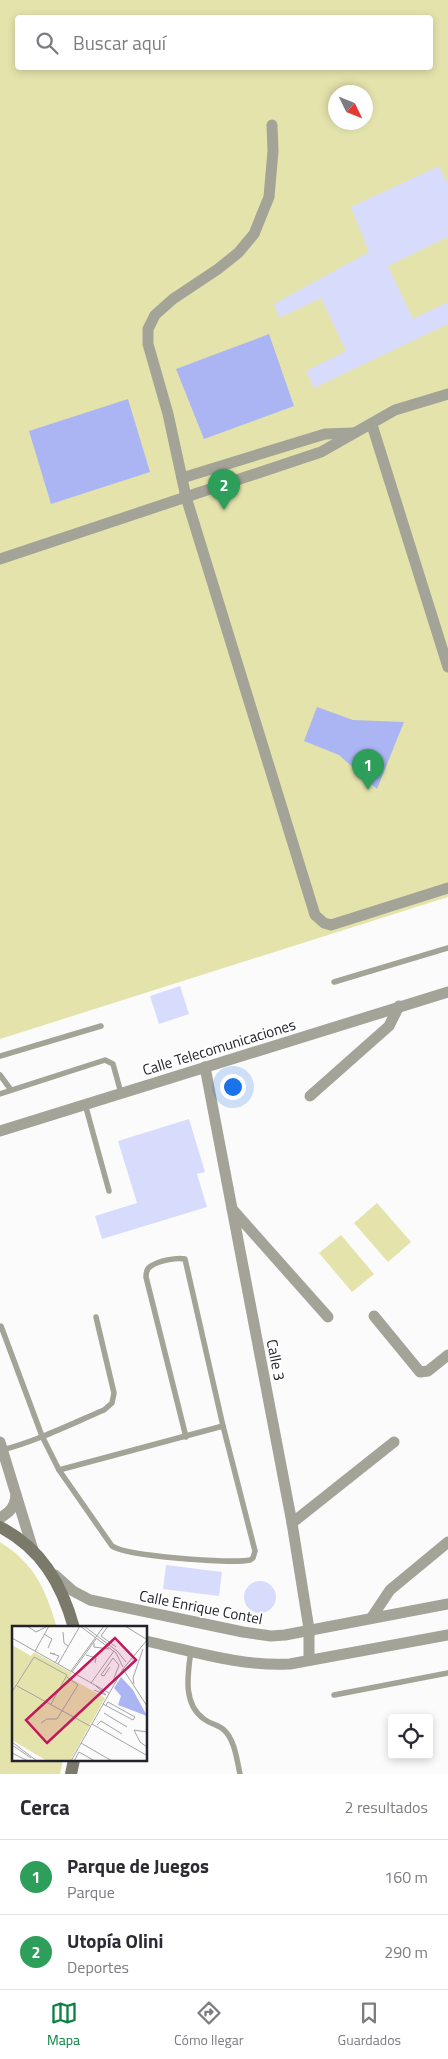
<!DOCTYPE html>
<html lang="es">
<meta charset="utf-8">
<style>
body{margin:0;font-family:"Titillium Web",sans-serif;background:#f7f7f7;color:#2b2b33}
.controls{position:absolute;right:15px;bottom:15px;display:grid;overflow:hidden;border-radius:5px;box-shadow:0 2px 8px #0003}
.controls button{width:45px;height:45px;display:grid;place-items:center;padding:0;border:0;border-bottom:1px solid #e1e1e2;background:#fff;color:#2b2b33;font:25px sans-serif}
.compass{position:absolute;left:328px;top:85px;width:45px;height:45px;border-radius:50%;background:#fff;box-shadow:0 2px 8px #0003;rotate:133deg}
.you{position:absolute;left:232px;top:1086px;width:18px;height:18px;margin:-12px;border:4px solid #fff;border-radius:50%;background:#1a73e8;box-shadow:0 0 0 8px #1a73e833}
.badge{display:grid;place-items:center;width:32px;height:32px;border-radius:50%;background:#0b8043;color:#fff;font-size:16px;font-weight:700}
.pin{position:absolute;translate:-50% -41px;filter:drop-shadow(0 1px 2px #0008)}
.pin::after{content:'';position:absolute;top:26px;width:18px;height:15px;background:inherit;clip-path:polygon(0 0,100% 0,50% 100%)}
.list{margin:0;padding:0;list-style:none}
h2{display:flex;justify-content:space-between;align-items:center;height:65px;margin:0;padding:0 20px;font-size:21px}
h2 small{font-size:16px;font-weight:400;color:#7c7c81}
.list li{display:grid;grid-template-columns:32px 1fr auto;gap:15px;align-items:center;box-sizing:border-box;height:75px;padding:0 20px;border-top:1px solid #e1e1e2}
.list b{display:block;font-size:19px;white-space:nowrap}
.list p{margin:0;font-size:16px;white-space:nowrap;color:#7c7c81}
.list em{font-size:16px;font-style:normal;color:#7c7c81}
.icon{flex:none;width:28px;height:28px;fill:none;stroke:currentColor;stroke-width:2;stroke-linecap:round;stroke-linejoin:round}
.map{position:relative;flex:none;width:448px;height:1774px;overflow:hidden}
.search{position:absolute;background:#fff;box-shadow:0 2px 8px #0003;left:15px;right:15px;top:15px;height:55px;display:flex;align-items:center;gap:12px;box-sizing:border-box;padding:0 18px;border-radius:5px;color:#7c7c81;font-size:19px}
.sheet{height:215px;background:#fff}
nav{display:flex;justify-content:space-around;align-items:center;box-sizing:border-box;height:70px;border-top:1px solid #e1e1e2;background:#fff;font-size:14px;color:#7c7c81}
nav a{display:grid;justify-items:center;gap:2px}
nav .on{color:#0b8043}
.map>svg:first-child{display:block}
.green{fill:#e5e3ac;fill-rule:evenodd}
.water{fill:#abb5f3}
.building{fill:#d7dcfd}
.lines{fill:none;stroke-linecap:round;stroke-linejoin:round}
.service{stroke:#a3a398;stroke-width:5.5}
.minor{stroke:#a3a398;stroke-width:11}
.secondary{stroke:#7a796a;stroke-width:12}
.labels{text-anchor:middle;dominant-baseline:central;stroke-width:4;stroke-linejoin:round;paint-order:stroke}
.street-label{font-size:15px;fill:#21222b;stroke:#fff}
.inset-road{fill:none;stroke:#a4a4a8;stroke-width:1}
.view{fill:#c2185b;fill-opacity:0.15;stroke:#c2185b;stroke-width:2.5}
.inset-edge{fill:none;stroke:#21222b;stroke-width:2.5}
</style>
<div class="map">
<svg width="448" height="1774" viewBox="0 0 448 1774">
<rect width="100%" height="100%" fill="#fbfbfb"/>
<g class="green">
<path d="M0 0H448V897L0 1039ZM18 18H430V68H18ZM336 92H366V122H336Z"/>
<polygon points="377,1203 411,1242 388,1262 354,1223"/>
<polygon points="341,1235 374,1274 352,1292 319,1253"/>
<path d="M0 1542C35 1564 46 1590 57 1628H14V1760H63L60 1774H0Z"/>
</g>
<g class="water">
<polygon points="269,334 294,406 204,439 176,369"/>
<polygon points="128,399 150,472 51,504 29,431"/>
<polygon points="317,707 353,720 404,722 377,789 339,755 304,741"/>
</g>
<g class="building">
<polygon points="439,166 448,185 448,237 388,266 413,319 448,302 448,324 314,388 306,371 346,351 321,298 279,318 274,304 369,252 351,207"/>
<polygon points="180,986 189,1014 159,1024 150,996"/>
<polygon points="189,1119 205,1172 197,1174 207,1207 102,1239 95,1216 137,1203 118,1141"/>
<polygon points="166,1565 222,1572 219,1596 163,1589"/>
<circle cx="260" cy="1597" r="16"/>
</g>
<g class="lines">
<g class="service">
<polyline points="334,982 448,948"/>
<polyline points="0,1056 101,1026"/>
<polyline points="0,1075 11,1090"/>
<polyline points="0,1094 105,1060 113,1064 121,1093"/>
<polyline points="85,1104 109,1191"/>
<path d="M1 1326 42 1436 59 1470 112 1546C125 1556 232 1564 250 1560L253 1558 255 1551 223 1426 185 1259C177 1257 158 1261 151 1266 147 1268 146 1272 146 1277L186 1437"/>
<path d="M2 1450C37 1441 71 1424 104 1410L112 1403 114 1393 96 1317"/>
<polyline points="59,1470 223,1426"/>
<path d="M191 1650C188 1673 182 1704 204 1719 210 1724 219 1725 224 1730 235 1740 237 1761 240 1774"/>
<polyline points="334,1695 448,1673"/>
</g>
<g class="minor">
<polyline points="272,125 273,151 269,197 254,234 238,253 218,269 173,299 155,315 148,329 148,344 168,414 186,497 315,915 324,923 331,925 448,888"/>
<polyline points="372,425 448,667"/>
<polyline points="182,478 325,434 353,433"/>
<polyline points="0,559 321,452 395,410 448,394"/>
<polyline points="205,1067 292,1523 309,1629 309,1660"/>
<polyline points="310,1096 389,1026 399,1006"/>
<polyline points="0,1131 448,992"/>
<polyline points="232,1209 328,1317"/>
<polyline points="374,1316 420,1372 428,1371 448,1355"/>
<polyline points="0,1442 33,1550"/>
<path d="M0 1518C10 1512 15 1507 16 1495"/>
<polyline points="292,1523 394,1442"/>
<polyline points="55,1575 73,1591 90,1600 243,1632 271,1636 285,1635 448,1604"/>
<polyline points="372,1617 390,1590 448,1542"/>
<path d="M146 1641C192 1651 243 1667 290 1664L448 1635"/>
</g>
<g class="secondary">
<path d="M0 1527C41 1548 62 1584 74 1628"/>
<polyline points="71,1774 74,1760"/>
</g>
</g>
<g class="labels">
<g class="street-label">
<text transform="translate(219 1047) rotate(-17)">Calle Telecomunicaciones</text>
<text transform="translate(276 1360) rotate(79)">Calle 3</text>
<text transform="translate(201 1607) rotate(11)">Calle Enrique Contel</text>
</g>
</g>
<g transform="translate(12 1626)">
<rect width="135" height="135" fill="#fbfbfb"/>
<path d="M0 19 19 30 22 26 60 47 58 52 93 72 58 135H35L0 114Z" fill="#e5e3ac"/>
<path d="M109 51 121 64 135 90 106 79 109 70 102 62Z" fill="#abb5f3"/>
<path class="inset-road" d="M15 0 24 6 34 1M68 0 104 27 111 41M72 0 105 25 114 36M96 0 89 10 104 21M113 0 134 13M51 6 52 17 56 20M32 8 40 13 36 22M0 12 97 67M135 14 111 43 135 80M82 17V21L97 23M23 25 37 0M43 28 38 27 47 30 43 37M74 29 84 32 83 37M46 38 68 0M98 41 92 50 89 49 101 32 107 39 101 55M59 45 92 0M60 46 84 13M79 57 102 25M122 58 121 52 131 23M5 60 78 100M82 64 94 69 84 60M0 66 22 31 55 49 39 78M91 78 121 94 123 91M94 79 96 76 123 91M92 87 115 101M29 97 35 93H45L66 59 55 51M80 98 134 129M85 99 89 95 110 108M135 106 122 104 128 116 135 121M0 116 25 135M69 117 100 135M0 119 19 132M0 127 16 135M59 135 111 43M62 135 67 126 83 135"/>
<path class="view" d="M103 12 124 34 35 117 14 94Z"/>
<rect width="135" height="135" class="inset-edge"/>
</g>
</svg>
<div class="controls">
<button><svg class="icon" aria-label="locate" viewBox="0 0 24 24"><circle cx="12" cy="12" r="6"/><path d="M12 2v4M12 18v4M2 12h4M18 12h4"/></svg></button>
</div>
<svg class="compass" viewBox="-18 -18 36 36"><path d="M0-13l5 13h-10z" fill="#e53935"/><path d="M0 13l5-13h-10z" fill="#7c7c81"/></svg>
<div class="you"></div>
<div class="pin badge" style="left:368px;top:790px;background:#2e9e5b">1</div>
<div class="pin badge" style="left:224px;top:510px;background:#2e9e5b">2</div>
<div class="search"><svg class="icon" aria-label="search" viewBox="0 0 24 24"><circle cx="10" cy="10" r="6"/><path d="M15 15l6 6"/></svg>Buscar aquí</div>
</div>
<section class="sheet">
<h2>Cerca<small>2 resultados</small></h2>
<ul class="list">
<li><span class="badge" style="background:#2e9e5b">1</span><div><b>Parque de Juegos</b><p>Parque</p></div><em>160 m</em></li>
<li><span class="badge" style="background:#2e9e5b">2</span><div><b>Utopía Olini</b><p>Deportes</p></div><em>290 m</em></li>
</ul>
</section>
<nav>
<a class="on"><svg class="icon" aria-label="map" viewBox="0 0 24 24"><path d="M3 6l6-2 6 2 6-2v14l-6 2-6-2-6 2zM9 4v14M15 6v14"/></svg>Mapa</a>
<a><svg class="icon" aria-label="directions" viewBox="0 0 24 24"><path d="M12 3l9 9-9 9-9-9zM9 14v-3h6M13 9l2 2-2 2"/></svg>Cómo llegar</a>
<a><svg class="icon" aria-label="saved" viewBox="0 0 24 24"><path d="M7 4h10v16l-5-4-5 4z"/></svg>Guardados</a>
</nav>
